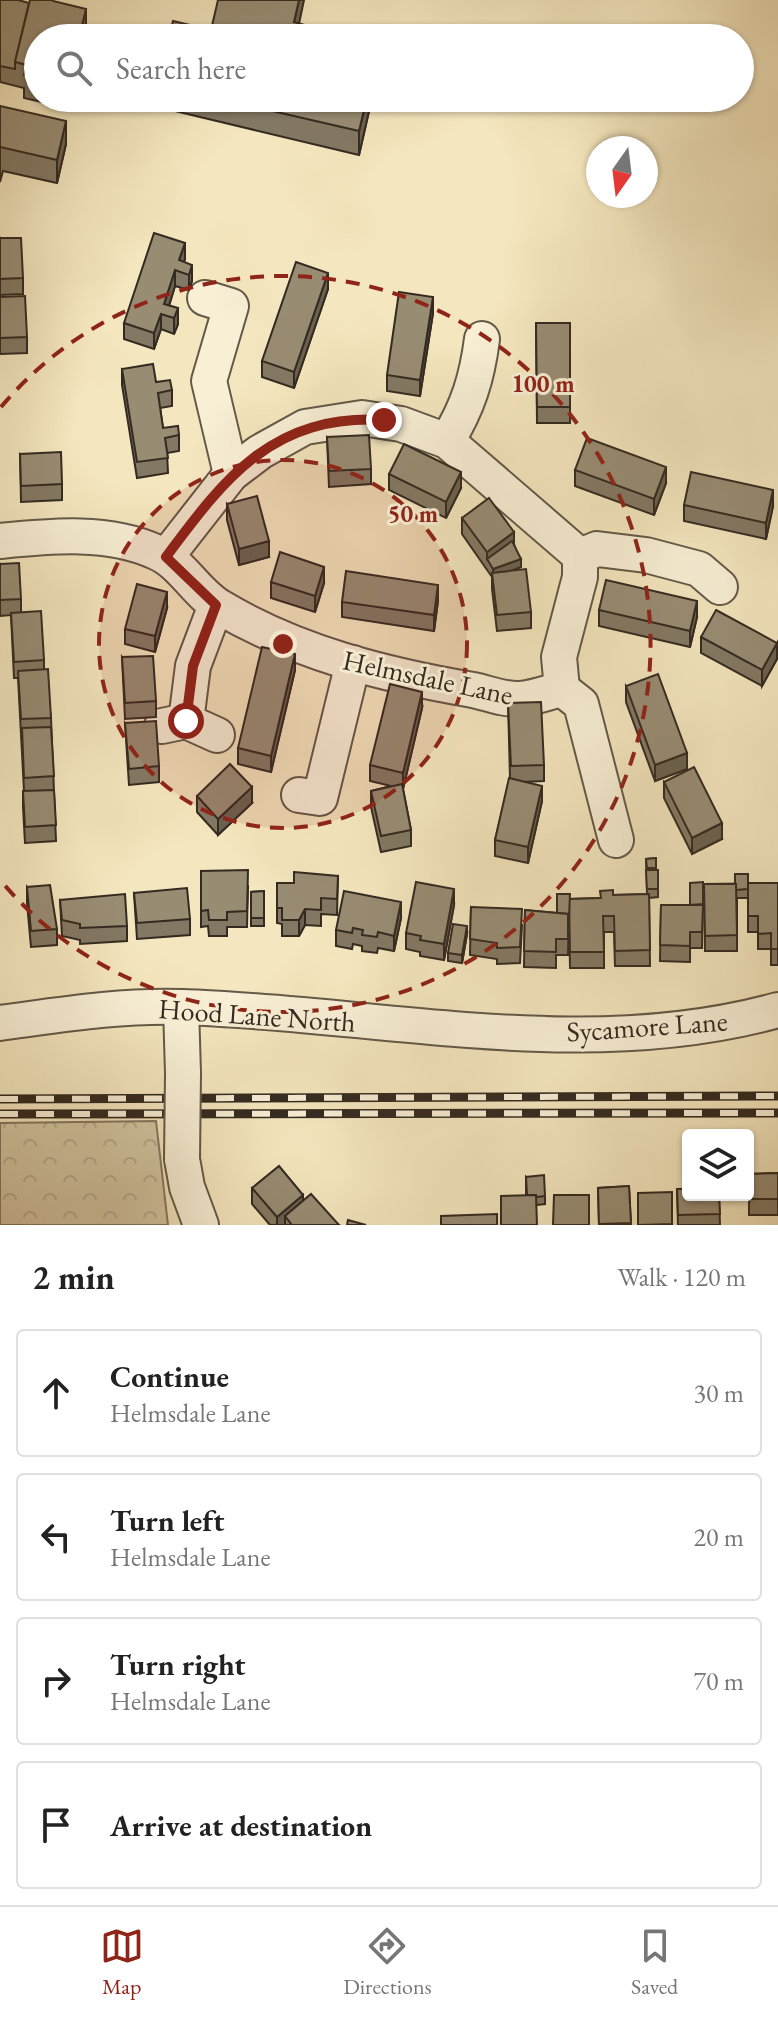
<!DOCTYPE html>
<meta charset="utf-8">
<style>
body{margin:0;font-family:"EB Garamond",serif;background:#f2f2f2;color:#222}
.controls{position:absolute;right:24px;bottom:24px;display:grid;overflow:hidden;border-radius:8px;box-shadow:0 2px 6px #0004}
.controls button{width:72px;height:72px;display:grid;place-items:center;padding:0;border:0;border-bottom:2px solid #e0e0e0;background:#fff;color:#222;font:40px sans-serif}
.compass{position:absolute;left:586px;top:136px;width:72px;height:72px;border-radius:50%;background:#fff;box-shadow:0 2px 6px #0004;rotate:194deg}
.stop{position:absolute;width:24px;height:24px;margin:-18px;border:6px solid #8f2418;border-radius:50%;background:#fff}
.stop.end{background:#8f2418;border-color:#fff;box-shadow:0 2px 8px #0008}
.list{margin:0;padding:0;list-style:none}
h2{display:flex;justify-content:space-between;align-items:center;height:104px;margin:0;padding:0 32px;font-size:34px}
h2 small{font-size:26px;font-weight:400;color:#767676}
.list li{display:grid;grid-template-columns:52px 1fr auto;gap:24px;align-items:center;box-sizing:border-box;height:128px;margin:0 16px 16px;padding:0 16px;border:2px solid #e0e0e0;border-radius:8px}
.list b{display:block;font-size:30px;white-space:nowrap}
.list p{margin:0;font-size:26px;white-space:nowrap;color:#767676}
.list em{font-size:26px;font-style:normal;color:#767676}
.icon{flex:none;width:44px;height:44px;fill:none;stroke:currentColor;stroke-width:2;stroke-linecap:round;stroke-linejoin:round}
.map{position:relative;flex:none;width:778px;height:1225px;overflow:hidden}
.search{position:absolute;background:#fff;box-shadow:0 2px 6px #0004;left:24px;right:24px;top:24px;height:88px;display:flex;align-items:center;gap:20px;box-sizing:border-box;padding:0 28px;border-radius:44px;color:#767676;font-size:30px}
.sheet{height:680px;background:#fff}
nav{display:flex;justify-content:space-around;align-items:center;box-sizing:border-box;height:112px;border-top:2px solid #e0e0e0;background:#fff;font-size:22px;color:#767676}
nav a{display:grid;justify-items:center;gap:4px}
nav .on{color:#8f2418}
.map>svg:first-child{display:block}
.forest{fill:url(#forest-crowns);stroke:#847862;stroke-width:2}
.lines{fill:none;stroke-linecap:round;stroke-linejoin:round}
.minor-casing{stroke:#645948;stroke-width:38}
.minor{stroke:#f8efd5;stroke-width:34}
.rail-casing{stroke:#342a21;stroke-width:9}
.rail{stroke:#f8efd5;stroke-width:6;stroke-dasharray:18;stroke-linecap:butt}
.minor-bridge-casing{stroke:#645948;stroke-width:38;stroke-linecap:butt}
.minor-bridge{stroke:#f8efd5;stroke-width:34}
.wall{fill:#837863;stroke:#342a21;stroke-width:2}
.shaded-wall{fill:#6a6250;stroke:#342a21;stroke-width:2}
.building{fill:#988c73;stroke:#342a21;stroke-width:2}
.route{stroke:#8f2418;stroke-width:10}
.ring{fill:none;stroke:#8f2418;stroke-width:4;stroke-dasharray:14 10}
.labels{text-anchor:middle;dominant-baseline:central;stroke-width:6;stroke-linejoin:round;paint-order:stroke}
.street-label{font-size:28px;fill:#342a21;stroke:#f8efd5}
.centre{fill:#8f2418;stroke:#f8efd5;stroke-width:4}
.ring-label{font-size:24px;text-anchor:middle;font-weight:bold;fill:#8f2418;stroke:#f8efd5;stroke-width:6;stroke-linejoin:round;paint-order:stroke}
</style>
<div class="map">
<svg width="778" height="1225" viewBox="0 0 778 1225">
<defs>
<pattern id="forest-crowns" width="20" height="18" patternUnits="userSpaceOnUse" patternTransform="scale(2)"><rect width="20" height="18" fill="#d3c6a3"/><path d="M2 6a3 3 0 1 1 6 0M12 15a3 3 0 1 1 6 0" fill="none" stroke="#b6aa8c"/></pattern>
</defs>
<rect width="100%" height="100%" fill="#f4e6be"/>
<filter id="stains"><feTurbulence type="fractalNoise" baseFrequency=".0025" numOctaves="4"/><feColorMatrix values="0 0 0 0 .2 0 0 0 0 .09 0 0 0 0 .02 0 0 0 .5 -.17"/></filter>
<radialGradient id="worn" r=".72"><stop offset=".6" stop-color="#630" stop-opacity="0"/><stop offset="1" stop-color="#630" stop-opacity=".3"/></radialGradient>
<polygon class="forest" points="156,1121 168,1225 0,1225 0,1123"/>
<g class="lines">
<g class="minor-casing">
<g id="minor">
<polyline points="205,298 231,306 209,381 231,474"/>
<path d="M447 441C468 407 477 378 482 339"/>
<path d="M0 541C51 536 108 530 156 552 182 563 196 593 220 607 297 653 385 675 473 690 488 693 504 700 520 699 534 698 549 692 562 689L559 657 580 577V556L447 441 401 424 362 418 305 427 260 452 231 474 166 557"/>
<polyline points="580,556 597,549 646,555 699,569 720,587"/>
<polyline points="562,689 581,704 616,840"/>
<polyline points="186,721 193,666 216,605"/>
<polyline points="162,726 186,721 217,735"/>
<polyline points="299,795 320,798 353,663"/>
<polyline points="181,1007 183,1073"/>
<path d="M0 1023C60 1015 120 1005 181 1007 379 1013 583 1064 778 1010"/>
<polyline points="182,1159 187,1187 201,1225"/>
</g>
</g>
<use href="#minor" class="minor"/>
<g class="rail-casing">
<g id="rail">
<polyline points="0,1099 778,1096"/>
<polyline points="0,1114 778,1113"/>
</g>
</g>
<use href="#rail" class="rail"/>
<g class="minor-bridge-casing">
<polyline id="minor-bridge" points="182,1159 183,1073"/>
</g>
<use href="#minor-bridge" class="minor-bridge"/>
</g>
<g class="wall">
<polygon points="0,0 86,32 84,38 38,38 38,98 70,98 68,108 24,98 24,88 0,82"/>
<polygon points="157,98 372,98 359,155 158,107"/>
<polygon points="0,106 66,144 57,183 3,171 0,182"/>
<polygon points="0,238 23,278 23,294 0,295"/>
<polygon points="185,259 184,262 192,281 189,290 175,286 169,306 178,324 174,334 161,329 154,349 124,339 124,323"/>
<polygon points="328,289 294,388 262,377 262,361"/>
<polygon points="0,297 27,337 27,353 0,354"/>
<polygon points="433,313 420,396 387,391 387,375"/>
<polygon points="536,323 570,323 570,423 537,423"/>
<polygon points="122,369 156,382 172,390 172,406 160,408 163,428 179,435 179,451 167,453 168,473 137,478 122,385"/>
<polygon points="327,437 371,469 371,484 329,487"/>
<polygon points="20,454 62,484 62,500 21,502"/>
<polygon points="575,470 666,483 654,515 575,486"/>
<polygon points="389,474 461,488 446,518 389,490"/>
<polygon points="227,504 269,557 239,565 227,520"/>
<polygon points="684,505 773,506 766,539 684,521"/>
<polygon points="462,518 514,544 521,567 510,571 531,612 531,628 497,631 492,589 492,577 462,534"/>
<polygon points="0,564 21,599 21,612 44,660 44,669 51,718 56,841 25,843 23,807 23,791 24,791 18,678 14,678 11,615 0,616"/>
<polygon points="271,582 324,583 315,612 271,598"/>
<polygon points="438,601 434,631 342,617 342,602"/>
<polygon points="167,608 155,652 125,644 125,629"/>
<polygon points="599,610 697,617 690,647 599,626"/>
<polygon points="701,637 777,659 762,686 701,653"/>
<polygon points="122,657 156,701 156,717 125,719"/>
<polygon points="295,670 271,772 238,764 238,748"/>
<polygon points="626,686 687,769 655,781 626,702"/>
<polygon points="508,703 544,765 544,781 525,782 542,801 528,863 495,856 495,840 510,778"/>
<polygon points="422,708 403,789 411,830 411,846 381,852 371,807 371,791 391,786 370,781 370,765"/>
<polygon points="125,723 159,766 159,782 129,785"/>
<polygon points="664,782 722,839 692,854 664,798"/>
<polygon points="197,796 252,803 218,835 197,812"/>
<polygon points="656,858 656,870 658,870 658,897 649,898 650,966 615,966 614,932 604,932 604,968 570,968 569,914 568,955 556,955 556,968 524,967 525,910 557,913 570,899 601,898 613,895 647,894 646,859"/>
<polygon points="201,871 248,886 247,927 227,927 227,936 209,936 208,926 201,927"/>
<polygon points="338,876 337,915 321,914 321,926 305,925 299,936 282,936 282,924 277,923 277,883 294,883"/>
<polygon points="703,882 702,948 690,948 690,962 660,961 661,905 690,905"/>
<polygon points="778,883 778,965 771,965 771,949 758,949 758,932 748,932 748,898 737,898 737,951 705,951 704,884"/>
<polygon points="27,887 57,929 57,945 31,947 27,903"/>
<polygon points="264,891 264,926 251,926 251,892"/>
<polygon points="134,893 190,919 190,935 137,939"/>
<polygon points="60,900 127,926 127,941 80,944 80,940 62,936"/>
<polygon points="454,905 444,960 420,956 420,952 406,949 406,933"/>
<polygon points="471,907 522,925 520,963 497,964 497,959 470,955"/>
<polygon points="401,918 394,951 378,948 377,953 362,951 362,946 353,944 352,949 336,946 336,930"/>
<polygon points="467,934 462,963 448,961 448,953"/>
<polygon points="778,1173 778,1215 749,1215 749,1174"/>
<polygon points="526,1177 545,1196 545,1204 537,1205 526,1195"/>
<polygon points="629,1186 631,1225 599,1225 598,1188"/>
<polygon points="252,1188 303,1201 339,1225 270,1225 252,1204"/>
<polygon points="677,1189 719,1195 720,1225 678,1225"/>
<polygon points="728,1195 741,1195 739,1199 728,1196"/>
</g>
<g class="shaded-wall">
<polygon points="299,0 304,0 296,38 294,22"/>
<polygon points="86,9 86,32 84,38 79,38"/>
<polygon points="367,98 372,98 359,155 359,131"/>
<polygon points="66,121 66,144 57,183 57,160"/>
<polygon points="185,243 185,259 180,272 179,260"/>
<polygon points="192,265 192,281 189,290 189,275"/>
<polygon points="175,270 175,286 166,315 164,304"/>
<polygon points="328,273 328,289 294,388 294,372"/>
<polygon points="433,297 433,313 420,396 420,380"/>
<polygon points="178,308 178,324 174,334 174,318"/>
<polygon points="161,314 161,329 154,349 154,333"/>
<polygon points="666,467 666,483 654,515 654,499"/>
<polygon points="461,472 461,488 446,518 446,502"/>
<polygon points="773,490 773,506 766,539 766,523"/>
<polygon points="514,532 514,548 487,559 487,552"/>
<polygon points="269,541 269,557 239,565 239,549"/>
<polygon points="521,559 521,567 493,578 493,569"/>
<polygon points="324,567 324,583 315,612 315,596"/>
<polygon points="438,585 438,601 434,631 434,615"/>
<polygon points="167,592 167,608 155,652 155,636"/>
<polygon points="697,601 697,617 690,647 690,631"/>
<polygon points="777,643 777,659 762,686 762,670"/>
<polygon points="295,654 295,670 271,772 271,756"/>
<polygon points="422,692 422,708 403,789 403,773"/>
<polygon points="687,753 687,769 655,781 655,765"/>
<polygon points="542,786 542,801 528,863 528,847"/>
<polygon points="252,787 252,803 218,835 218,819"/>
<polygon points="722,823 722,839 692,854 692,838"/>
<polygon points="454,889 454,905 444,960 444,944"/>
<polygon points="401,902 401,918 394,951 394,936"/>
<polygon points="305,909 305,925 299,936 299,920"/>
<polygon points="467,926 467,934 462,963 462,955"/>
<polygon points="303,1195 303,1211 285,1216 285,1225 277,1225 277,1217"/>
</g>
<g class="building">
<polygon points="0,0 18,0 29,3 15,62 15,69 0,66"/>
<polygon points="30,0 53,0 53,1 86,9 79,38 38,38 38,78 24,75 27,65 15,62"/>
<polygon points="218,0 299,0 294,22 315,28 312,38 155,38 158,26 171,29 173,21 211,30"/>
<polygon points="216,98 367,98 359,131"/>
<polygon points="0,106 66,121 57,160 0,147"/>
<polygon points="154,233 185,243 179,260 192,265 189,275 175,270 164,304 178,308 174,318 161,314 154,333 124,323"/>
<polygon points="0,238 21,238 23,278 0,279"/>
<polygon points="296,262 328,273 294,372 262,361"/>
<polygon points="399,292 433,297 420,380 387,375"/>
<polygon points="25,296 27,337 0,338 0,297"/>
<polygon points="536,323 570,323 570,407 537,407"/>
<polygon points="153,364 156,382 170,380 172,390 158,393 163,428 178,426 179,435 165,438 168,458 137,462 122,369"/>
<polygon points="369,435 371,469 329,471 327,437"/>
<polygon points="587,438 666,467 654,499 575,470"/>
<polygon points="404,444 461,472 446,502 389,474"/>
<polygon points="61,452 62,484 21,486 20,454"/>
<polygon points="691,472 773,490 766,523 684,505"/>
<polygon points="257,496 269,541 239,549 227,504"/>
<polygon points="489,498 514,532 487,552 462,518"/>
<polygon points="512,541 521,559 493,569 487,559"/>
<polygon points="280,552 324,567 315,596 271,582"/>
<polygon points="19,563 21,599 0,600 0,564"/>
<polygon points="526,569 531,612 497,615 492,573"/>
<polygon points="346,571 438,585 434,615 342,602"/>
<polygon points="606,580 697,601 690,631 599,610"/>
<polygon points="137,584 167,592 155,636 125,629"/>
<polygon points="716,610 777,643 762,670 701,637"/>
<polygon points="41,611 44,660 14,662 11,613"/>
<polygon points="262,647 295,654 271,756 238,748"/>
<polygon points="153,656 156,701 125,703 122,657"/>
<polygon points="48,669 51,718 21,719 18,671"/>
<polygon points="658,674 687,753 655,765 626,686"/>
<polygon points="390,684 422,692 403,773 370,765"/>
<polygon points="541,702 544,765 511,766 508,703"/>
<polygon points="156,721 159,766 129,769 125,723"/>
<polygon points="51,727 54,776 24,778 22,728"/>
<polygon points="230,764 252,787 218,819 197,796"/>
<polygon points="694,767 722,823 692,838 664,782"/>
<polygon points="509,778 542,786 528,847 495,840"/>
<polygon points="402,784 411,830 381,836 371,791"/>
<polygon points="54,790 56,825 25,827 23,791"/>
<polygon points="656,858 656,868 647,868 646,859"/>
<polygon points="248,870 247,911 227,912 227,920 209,920 208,910 201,911 201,871"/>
<polygon points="646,870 658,870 658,889 647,889"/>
<polygon points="294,872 338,876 337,899 321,898 321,910 305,909 299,920 282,920 282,908 277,908 277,883 294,883"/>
<polygon points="735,874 748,874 748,889 736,890 736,884 735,884"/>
<polygon points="416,882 454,889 444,944 420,940 421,936 406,933"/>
<polygon points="703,882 703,904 690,905 690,883"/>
<polygon points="748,883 778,883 778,949 771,949 771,933 758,934 758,916 748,916"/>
<polygon points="704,884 736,884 737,935 705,936"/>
<polygon points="50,885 57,929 31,931 27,887"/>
<polygon points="187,888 190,919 137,923 134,893"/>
<polygon points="613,890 613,895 649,894 650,950 615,951 614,916 603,916 604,952 570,952 569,899 601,898 600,891"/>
<polygon points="264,891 264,918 251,918 251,892"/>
<polygon points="344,891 401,902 394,936 378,932 377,937 362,935 363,930 353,928 352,933 336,930"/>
<polygon points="125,894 127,926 80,928 80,924 62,920 60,900"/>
<polygon points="557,894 570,894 569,917 568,917 568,914 557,913"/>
<polygon points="661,905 703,905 702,932 690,932 690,946 660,945"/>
<polygon points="471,907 522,909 520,947 497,948 497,943 470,939"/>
<polygon points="525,910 568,914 568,939 556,939 556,952 524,951"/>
<polygon points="453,924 467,926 462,955 448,953"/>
<polygon points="279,1166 303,1195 277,1217 252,1188"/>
<polygon points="778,1173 778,1199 749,1199 749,1174"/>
<polygon points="544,1175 545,1196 537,1197 536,1195 527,1195 526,1177"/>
<polygon points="629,1186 631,1223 599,1224 598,1188"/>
<polygon points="677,1189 688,1189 688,1195 719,1195 720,1214 678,1215"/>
<polygon points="672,1192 672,1224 638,1225 638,1193"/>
<polygon points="311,1194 339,1225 292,1225 285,1216"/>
<polygon points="536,1195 537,1225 501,1225 501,1196"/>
<polygon points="554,1195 589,1195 589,1225 553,1225"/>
<polygon points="497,1214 497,1225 441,1225 441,1216"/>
<polygon points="348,1220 366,1225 347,1225"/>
</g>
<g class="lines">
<path class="route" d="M186 721 193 666 216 605 166 557C226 476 274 414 384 420"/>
</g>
<circle cx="283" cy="644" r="184" fill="#8f2418" fill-opacity=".12"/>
<g class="ring">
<circle cx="283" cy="644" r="184"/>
<path d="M1 407A368 368 0 1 1 1 881"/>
</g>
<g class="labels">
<g class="street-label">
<text transform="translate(428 677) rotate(12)">Helmsdale Lane</text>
<text transform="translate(257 1015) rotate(4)">Hood Lane North</text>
<text transform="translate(647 1026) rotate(-4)">Sycamore Lane</text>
</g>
</g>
<circle cx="283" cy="644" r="12" class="centre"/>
<g class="ring-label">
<text x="543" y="392">100 m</text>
<text x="413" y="522">50 m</text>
</g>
<rect width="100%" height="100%" filter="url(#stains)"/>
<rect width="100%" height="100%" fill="url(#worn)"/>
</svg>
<div class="controls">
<button><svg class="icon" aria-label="layers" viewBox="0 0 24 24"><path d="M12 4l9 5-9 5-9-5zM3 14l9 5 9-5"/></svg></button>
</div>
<svg class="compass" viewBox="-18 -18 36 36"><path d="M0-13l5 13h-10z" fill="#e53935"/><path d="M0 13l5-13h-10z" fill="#767676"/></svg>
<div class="stop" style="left:186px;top:721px"></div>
<div class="stop end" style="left:384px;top:420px"></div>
<div class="search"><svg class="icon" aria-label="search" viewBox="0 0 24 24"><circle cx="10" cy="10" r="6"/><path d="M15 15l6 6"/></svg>Search here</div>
</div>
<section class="sheet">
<h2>2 min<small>Walk · 120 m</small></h2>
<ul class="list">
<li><svg class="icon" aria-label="ahead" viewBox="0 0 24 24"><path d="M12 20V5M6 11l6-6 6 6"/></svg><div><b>Continue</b><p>Helmsdale Lane</p></div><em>30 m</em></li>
<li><svg class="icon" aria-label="left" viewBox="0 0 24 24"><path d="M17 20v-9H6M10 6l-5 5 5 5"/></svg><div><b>Turn left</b><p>Helmsdale Lane</p></div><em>20 m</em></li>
<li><svg class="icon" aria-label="right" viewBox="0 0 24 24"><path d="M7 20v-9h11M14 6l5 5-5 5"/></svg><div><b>Turn right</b><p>Helmsdale Lane</p></div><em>70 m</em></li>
<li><svg class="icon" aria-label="arrive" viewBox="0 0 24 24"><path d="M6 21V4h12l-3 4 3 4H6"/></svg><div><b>Arrive at destination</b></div></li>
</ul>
</section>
<nav>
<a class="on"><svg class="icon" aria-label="map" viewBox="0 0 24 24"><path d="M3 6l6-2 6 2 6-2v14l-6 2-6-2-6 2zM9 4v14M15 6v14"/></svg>Map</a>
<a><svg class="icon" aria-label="directions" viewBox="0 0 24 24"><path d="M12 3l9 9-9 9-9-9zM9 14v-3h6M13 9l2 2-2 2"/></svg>Directions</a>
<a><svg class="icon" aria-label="saved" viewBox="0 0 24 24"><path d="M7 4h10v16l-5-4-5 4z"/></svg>Saved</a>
</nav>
